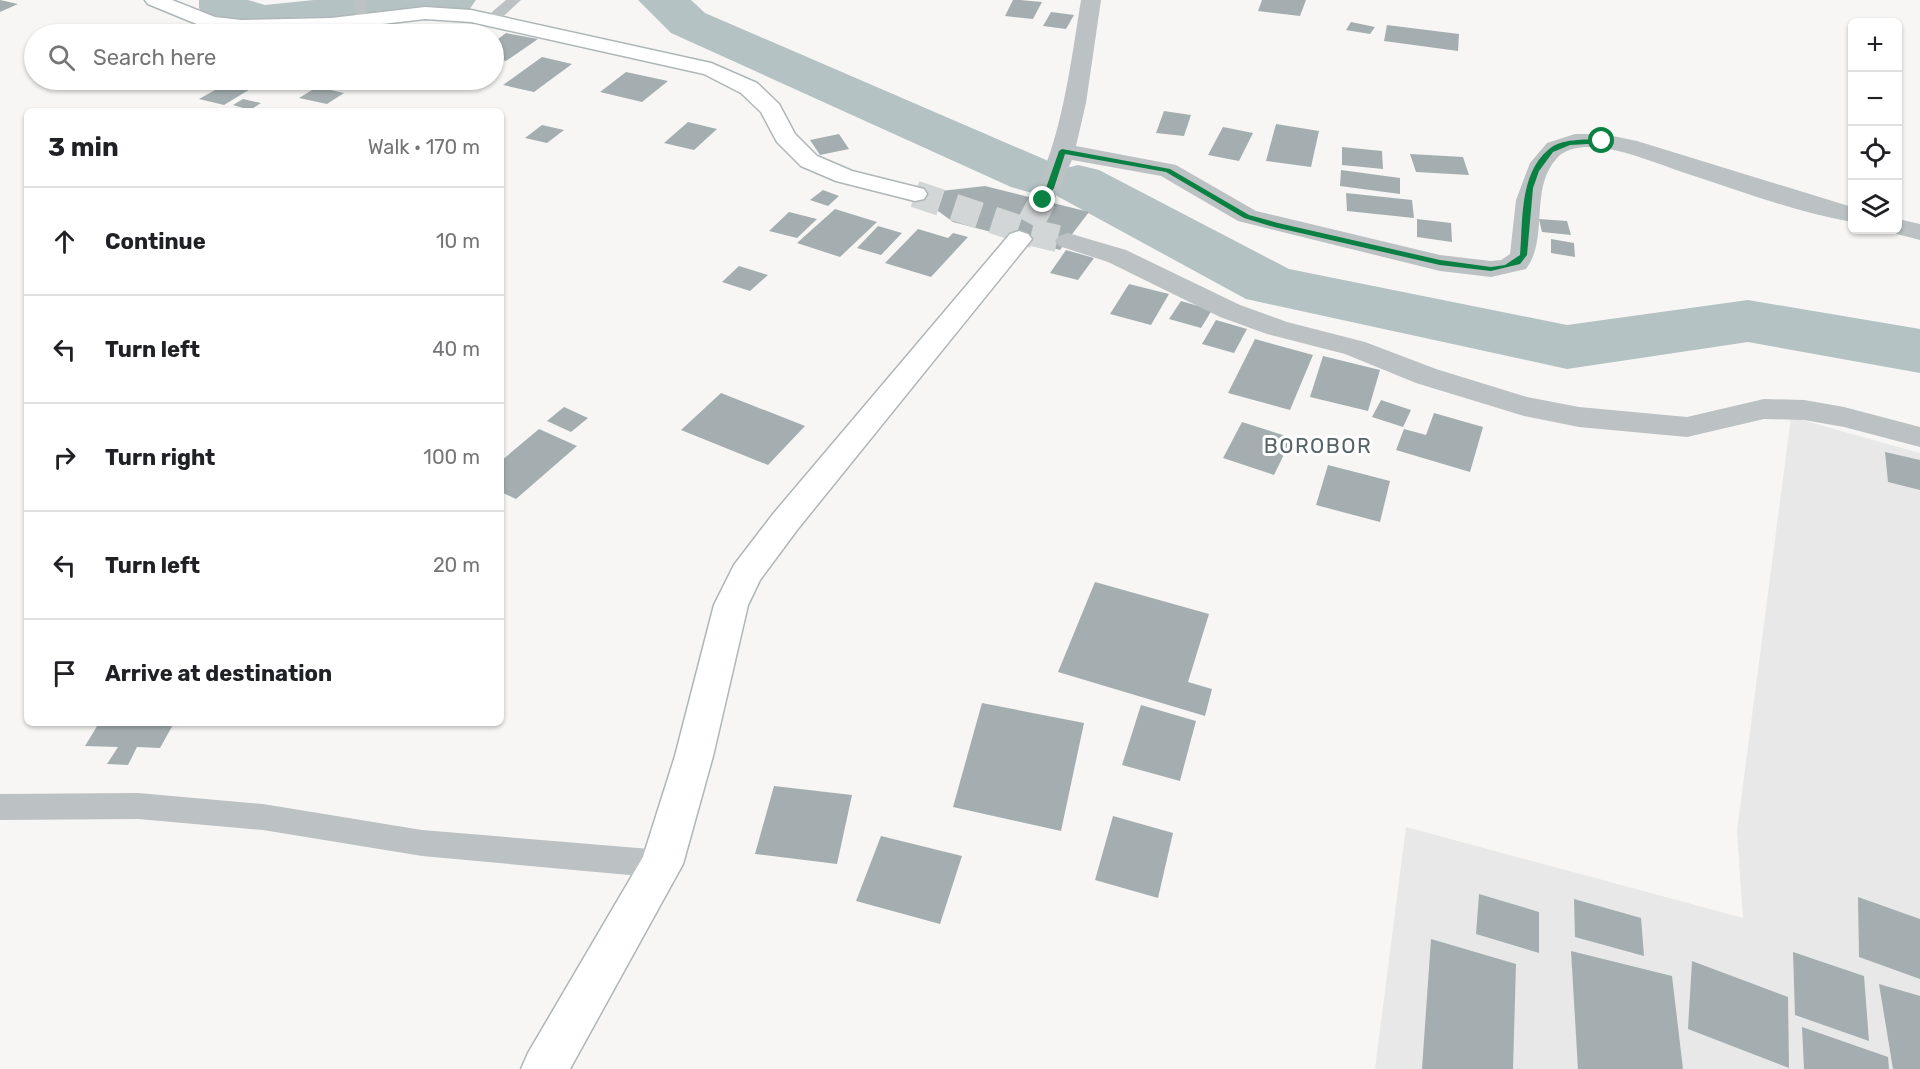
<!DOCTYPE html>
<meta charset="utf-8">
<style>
body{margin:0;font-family:Rubik,sans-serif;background:#f2f2f2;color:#202124}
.controls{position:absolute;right:18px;top:18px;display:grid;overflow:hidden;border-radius:9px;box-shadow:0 2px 4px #0004}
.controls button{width:54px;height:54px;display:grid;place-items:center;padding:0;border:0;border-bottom:2px solid #e0e0e0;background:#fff;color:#202124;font:30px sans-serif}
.stop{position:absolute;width:18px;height:18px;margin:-14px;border:4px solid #0b8043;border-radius:50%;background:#fff}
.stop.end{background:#0b8043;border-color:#fff;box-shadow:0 2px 6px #0008}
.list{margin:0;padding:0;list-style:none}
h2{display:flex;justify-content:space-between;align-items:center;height:78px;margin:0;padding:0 24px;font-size:26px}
h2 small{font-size:20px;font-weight:400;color:#757577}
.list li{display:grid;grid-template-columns:39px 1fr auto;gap:18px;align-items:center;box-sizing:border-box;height:108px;padding:0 24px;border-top:2px solid #e0e0e0}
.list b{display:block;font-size:22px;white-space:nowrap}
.list em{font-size:20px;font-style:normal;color:#757577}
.icon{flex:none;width:33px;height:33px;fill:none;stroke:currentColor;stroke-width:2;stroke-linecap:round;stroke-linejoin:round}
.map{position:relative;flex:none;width:1920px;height:1069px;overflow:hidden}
.search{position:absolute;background:#fff;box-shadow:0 2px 4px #0004;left:24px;top:24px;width:480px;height:66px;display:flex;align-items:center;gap:15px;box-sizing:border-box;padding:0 21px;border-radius:33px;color:#757577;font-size:22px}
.panel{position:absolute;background:#fff;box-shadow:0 2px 4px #0004;left:24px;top:108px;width:480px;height:618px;border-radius:9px}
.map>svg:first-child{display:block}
.built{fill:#e7e8e7}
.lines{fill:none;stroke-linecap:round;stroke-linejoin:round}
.river{fill:#b4c2c3;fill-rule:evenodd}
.building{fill:#a4aeb0}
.street-tunnel{stroke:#d3d6d6;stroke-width:27;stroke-dasharray:27 14;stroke-linecap:butt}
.secondary-tunnel{stroke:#d3d6d6;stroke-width:27;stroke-dasharray:27 14;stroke-linecap:butt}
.secondary-casing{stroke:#afb6b8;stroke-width:3}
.lane{fill:#bcc1c3;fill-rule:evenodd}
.street{fill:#bcc1c3;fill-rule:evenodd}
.secondary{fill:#fff;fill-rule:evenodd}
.route{fill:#0b8043}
.labels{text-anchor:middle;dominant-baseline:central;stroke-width:6;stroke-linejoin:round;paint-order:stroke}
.quarter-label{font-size:21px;letter-spacing:1.5px;fill:#576467;stroke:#fff}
</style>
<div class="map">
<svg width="1920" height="1069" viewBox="0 0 1920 1069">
<rect width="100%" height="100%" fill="#f7f6f4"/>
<polygon class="built" points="1791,417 1920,453 1920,1069 1375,1069 1406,827 1743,918 1737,831"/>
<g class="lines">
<g class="river">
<polygon points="199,0 248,0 265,5 314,0 476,0 469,10 452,14 262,34 206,18 199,8"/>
<polygon points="638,0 691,0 705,13 1053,163 1058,170 1078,165 1099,170 1289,269 1567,325 1748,300 1920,329 1920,373 1748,342 1567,369 1246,299 1057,196 1052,188 1032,193 1011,187 671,33"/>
</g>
</g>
<g class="building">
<polygon points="0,0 18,4 0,12"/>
<polygon points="1013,0 1020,0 1042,2 1033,19 1005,16"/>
<polygon points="1262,0 1306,0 1300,16 1258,11"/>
<polygon points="1051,12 1074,15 1066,29 1043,26"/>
<polygon points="1351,22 1375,27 1370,34 1346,30"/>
<polygon points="132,25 169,34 113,34"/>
<polygon points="1387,25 1459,34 1458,51 1384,41"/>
<polygon points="441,27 469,33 430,34"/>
<polygon points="506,33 538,39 506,61 494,58 494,42"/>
<polygon points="542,57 572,64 534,92 503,85"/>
<polygon points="626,72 668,81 642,102 600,92"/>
<polygon points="233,80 257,85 224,105 199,99"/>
<polygon points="324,80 363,80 347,90 318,83"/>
<polygon points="317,87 344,93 327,104 299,98"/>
<polygon points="243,99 261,103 250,110 233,105"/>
<polygon points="1164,111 1191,115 1184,136 1156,133"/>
<polygon points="688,122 717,129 694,150 664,143"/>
<polygon points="1276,124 1319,131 1311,167 1266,161"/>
<polygon points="542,125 564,130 547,143 525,138"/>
<polygon points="1223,127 1253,133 1239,161 1208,155"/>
<polygon points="839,134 849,149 820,155 810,140"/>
<polygon points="1342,147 1382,151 1383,169 1342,165"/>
<polygon points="1410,154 1463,157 1469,175 1416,172"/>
<polygon points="1341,170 1400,178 1400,194 1340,186"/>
<polygon points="985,186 1089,212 1060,250 953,222 915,194"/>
<polygon points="823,190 839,196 828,206 810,200"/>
<polygon points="1346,193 1412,200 1414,218 1347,211"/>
<polygon points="835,209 877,222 840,257 797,243"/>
<polygon points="789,212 817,219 797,238 769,231"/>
<polygon points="1417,219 1451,223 1452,242 1417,237"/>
<polygon points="1539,219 1567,221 1571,235 1542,232"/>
<polygon points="878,226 902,233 881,255 857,248"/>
<polygon points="918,229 948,238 953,233 968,237 931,277 885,263"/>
<polygon points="1551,239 1574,243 1575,257 1551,253"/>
<polygon points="1066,250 1094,258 1078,280 1050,273"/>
<polygon points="739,266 768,275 750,291 722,282"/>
<polygon points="1129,284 1169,294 1151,325 1110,314"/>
<polygon points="1181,301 1212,310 1201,328 1169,319"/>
<polygon points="1216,320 1247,329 1234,353 1202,344"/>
<polygon points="1255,339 1313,355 1290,410 1228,393"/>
<polygon points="1323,356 1380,370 1368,411 1310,397"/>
<polygon points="721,393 805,426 768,465 681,430"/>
<polygon points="1381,400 1411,410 1403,427 1372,417"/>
<polygon points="564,407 588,418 571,432 547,421"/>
<polygon points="1434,413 1483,427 1470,472 1396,450 1404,429 1426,435"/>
<polygon points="1242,422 1292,438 1274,475 1223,458"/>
<polygon points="539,429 577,446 516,499 501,492 501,461"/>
<polygon points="1885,452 1920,460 1920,490 1888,482"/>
<polygon points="1328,465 1390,481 1380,522 1316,505"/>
<polygon points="1095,582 1209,614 1188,682 1212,689 1205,716 1058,672"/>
<polygon points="982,703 1084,723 1061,831 953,807"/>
<polygon points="1141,705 1196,721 1180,781 1122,765"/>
<polygon points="99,723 174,723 160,748 137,747 128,765 107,764 118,747 85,746"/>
<polygon points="774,786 852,795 837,864 755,854"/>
<polygon points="1113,816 1173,833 1158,898 1095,880"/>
<polygon points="881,836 962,856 940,924 856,901"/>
<polygon points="1479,894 1539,912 1539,953 1476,934"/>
<polygon points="1858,897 1920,919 1920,979 1859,957"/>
<polygon points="1574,899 1641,918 1644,956 1575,937"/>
<polygon points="1431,939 1516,964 1513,1069 1422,1069"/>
<polygon points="1571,951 1672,976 1683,1069 1578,1069"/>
<polygon points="1793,952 1864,976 1869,1041 1795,1015"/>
<polygon points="1692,961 1788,997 1789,1068 1688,1029"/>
<polygon points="1879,984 1920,996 1920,1069 1893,1069"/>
<polygon points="1802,1027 1888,1057 1889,1069 1804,1069"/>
</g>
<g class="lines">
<polyline class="street-tunnel" points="1043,200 1026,231 1068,241"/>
<polyline class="secondary-tunnel" points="915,194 1026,231 1019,239"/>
<g class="secondary-casing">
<g id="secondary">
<polygon points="145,0 172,0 215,17 241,20 331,18 425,7 471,10 711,63 757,83 779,104 795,134 817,156 852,171 924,189 927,194 924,199 915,201 836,181 801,166 777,142 761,112 741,93 704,74 471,22 425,19 331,30 241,32 204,27 148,4"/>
<polygon points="1019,231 1028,234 1032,239 1028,244 797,530 760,580 748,605 713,756 683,864 570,1069 521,1069 528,1053 643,857 675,756 714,605 734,565 773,514 1010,234"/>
</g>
</g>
<g class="lane">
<polygon points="353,0 367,0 366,23 356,23"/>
<polygon points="506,0 521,0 495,24 485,24 483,21 485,18"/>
<polygon points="138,793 263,804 422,830 662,850 673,854 677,864 673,874 662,878 422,856 263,830 138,819 0,820 0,794"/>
</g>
<g class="street">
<path d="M1081 0H1101L1086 103 1076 146 1176 165 1256 211 1440 255 1491 261 1501 260 1510 254 1516 200 1530 163 1547 143 1575 134H1603L1637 141 1852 207V222C1796 212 1740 191 1685 173 1658 164 1631 152 1602 148 1588 146 1569 146 1558 157 1528 188 1550 237 1526 269L1491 277 1440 271 1238 221 1161 176 1072 160 1052 205 1043 207 1034 205 1031 200C1062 138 1070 68 1081 0Z"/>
<polygon points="1898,219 1920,224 1920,240 1889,232 1887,230 1898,230"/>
<polygon points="1068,233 1126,250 1240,305 1287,322 1365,342 1436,369 1527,397 1579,407 1687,417 1764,399 1804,400 1844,407 1920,427 1920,447 1844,427 1804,420 1764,419 1687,437 1579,427 1524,416 1416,383 1345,354 1267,334 1220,317 1108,262 1059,246 1055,241 1059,236"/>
</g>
<use href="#secondary" class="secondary"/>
</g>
<path class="route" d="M1602 139 1604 143 1570 145 1553 152 1539 171 1533 188 1527 255 1520 264 1491 271 1440 265 1274 227 1244 218 1166 172 1065 154 1054 188 1045 201 1039 200 1046 188 1059 151 1062 149 1170 169 1249 215 1278 223 1440 260 1491 267 1505 265 1520 255C1523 221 1519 175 1548 150 1561 138 1585 140 1602 139Z"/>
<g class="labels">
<g class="quarter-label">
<text x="1318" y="445">BOROBOR</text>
</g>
</g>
</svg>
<div class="controls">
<button>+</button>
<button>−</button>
<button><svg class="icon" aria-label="locate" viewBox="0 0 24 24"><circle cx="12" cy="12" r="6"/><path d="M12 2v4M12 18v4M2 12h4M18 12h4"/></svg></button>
<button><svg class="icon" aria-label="layers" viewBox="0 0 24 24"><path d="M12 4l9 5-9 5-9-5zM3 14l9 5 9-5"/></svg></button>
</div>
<div class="stop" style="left:1602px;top:141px"></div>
<div class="stop end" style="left:1043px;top:200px"></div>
<div class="search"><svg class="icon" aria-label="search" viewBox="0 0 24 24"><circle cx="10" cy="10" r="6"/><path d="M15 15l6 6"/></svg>Search here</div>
<section class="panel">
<h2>3 min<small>Walk · 170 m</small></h2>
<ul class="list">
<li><svg class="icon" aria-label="ahead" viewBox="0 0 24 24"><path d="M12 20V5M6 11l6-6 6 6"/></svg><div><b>Continue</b></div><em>10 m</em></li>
<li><svg class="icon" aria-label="left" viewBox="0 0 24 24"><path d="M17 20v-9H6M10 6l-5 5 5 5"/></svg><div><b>Turn left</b></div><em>40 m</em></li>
<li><svg class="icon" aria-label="right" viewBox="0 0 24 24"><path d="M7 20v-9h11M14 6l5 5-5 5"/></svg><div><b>Turn right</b></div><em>100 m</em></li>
<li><svg class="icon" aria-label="left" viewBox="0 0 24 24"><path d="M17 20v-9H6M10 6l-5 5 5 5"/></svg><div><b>Turn left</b></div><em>20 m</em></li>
<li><svg class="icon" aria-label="arrive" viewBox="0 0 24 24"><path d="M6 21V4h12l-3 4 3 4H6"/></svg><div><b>Arrive at destination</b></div></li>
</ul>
</section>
</div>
